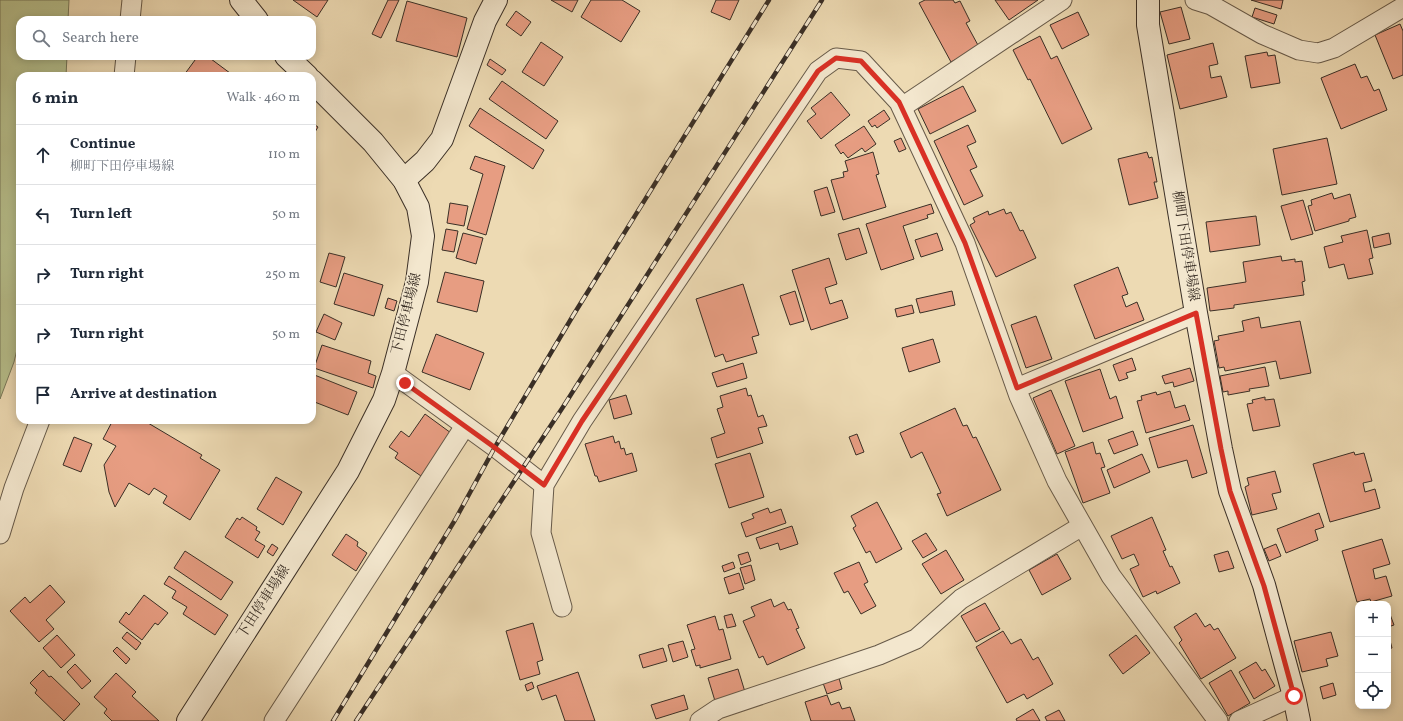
<!DOCTYPE html>
<meta charset="utf-8">
<style>
body{margin:0;font-family:Vollkorn,"Noto Serif JP",serif;background:#f6f6f7;color:#1f2937}
.controls{position:absolute;right:12px;bottom:12px;display:grid;overflow:hidden;border-radius:8px;box-shadow:0 2px 10px #0003}
.controls button{width:36px;height:36px;display:grid;place-items:center;padding:0;border:0;border-bottom:1px solid #e0e1e3;background:#fff;color:#1f2937;font:20px sans-serif}
.stop{position:absolute;width:12px;height:12px;margin:-9px;border:3px solid #d93025;border-radius:50%;background:#fff}
.stop.end{background:#d93025;border-color:#fff;box-shadow:0 1px 4px #0008}
.list{margin:0;padding:0;list-style:none}
h2{display:flex;justify-content:space-between;align-items:center;height:52px;margin:0;padding:0 16px;font-size:17px}
h2 small{font-size:13px;font-weight:400;color:#747a83}
.list li{display:grid;grid-template-columns:26px 1fr auto;gap:12px;align-items:center;box-sizing:border-box;height:60px;padding:0 16px;border-top:1px solid #e0e1e3}
.list b{display:block;font-size:15px;white-space:nowrap}
.list p{margin:0;font-size:13px;white-space:nowrap;color:#747a83}
.list em{font-size:13px;font-style:normal;color:#747a83}
.icon{flex:none;width:22px;height:22px;fill:none;stroke:currentColor;stroke-width:2;stroke-linecap:round;stroke-linejoin:round}
.map{position:relative;flex:none;width:1403px;height:721px;overflow:hidden}
.search{position:absolute;background:#fff;box-shadow:0 2px 10px #0003;left:16px;top:16px;width:300px;height:44px;display:flex;align-items:center;gap:10px;box-sizing:border-box;padding:0 14px;border-radius:12px;color:#747a83;font-size:15px}
.panel{position:absolute;background:#fff;box-shadow:0 2px 10px #0003;left:16px;top:72px;width:300px;height:352px;border-radius:12px}
.map>svg:first-child{display:block}
.green{fill:#b7c08d;stroke:#78785a}
.building{fill:#e79d82;stroke:#3a2f26}
.lines{fill:none;stroke-linecap:round;stroke-linejoin:round}
.minor-casing{stroke:#675a49;stroke-width:21}
.secondary-casing{stroke:#3a2f26;stroke-width:24}
.minor{stroke:#f3e7ce;stroke-width:19}
.secondary{stroke:#f3e7ce;stroke-width:22}
.rail-casing{stroke:#3a2f26;stroke-width:4.5}
.rail{stroke:#f3e7ce;stroke-width:3;stroke-dasharray:9;stroke-linecap:butt}
.route{stroke:#d93025;stroke-width:5}
.labels{text-anchor:middle;dominant-baseline:central;stroke-width:3.5;stroke-linejoin:round;paint-order:stroke}
.street-label{font-size:14px;fill:#3a2f26;stroke:#f3e7ce}
</style>
<div class="map">
<svg width="1403" height="721" viewBox="0 0 1403 721">
<rect width="100%" height="100%" fill="#eddab3"/>
<filter id="stains"><feTurbulence type="fractalNoise" baseFrequency=".005" numOctaves="4"/><feColorMatrix values="0 0 0 0 .2 0 0 0 0 .09 0 0 0 0 .02 0 0 0 .5 -.17"/></filter>
<radialGradient id="worn" r=".72"><stop offset=".6" stop-color="#630" stop-opacity="0"/><stop offset="1" stop-color="#630" stop-opacity=".3"/></radialGradient>
<polygon class="green" points="0,0 69,0 68,20 20,20 20,56 67,56 66,76 20,76 20,337 14,362 0,399"/>
<g class="building">
<polygon points="293,0 328,0 317,17"/>
<polygon points="388,0 399,0 381,38 372,34"/>
<polygon points="551,0 578,0 572,12"/>
<polygon points="591,0 622,0 640,11 621,42 581,17"/>
<polygon points="716,0 739,0 730,20 711,12"/>
<polygon points="925,0 953,0 955,3 960,1 970,21 966,23 979,47 951,62 919,3"/>
<polygon points="995,0 1038,0 1009,20"/>
<polygon points="1251,0 1283,0 1281,9"/>
<polygon points="407,1 467,18 457,57 396,41"/>
<polygon points="1181,7 1190,39 1169,44 1160,12"/>
<polygon points="1255,8 1277,15 1274,24 1252,17"/>
<polygon points="516,11 531,22 521,36 506,25"/>
<polygon points="1078,12 1089,35 1062,49 1050,25"/>
<polygon points="1400,24 1403,31 1403,75 1393,79 1375,35"/>
<polygon points="1040,36 1051,59 1057,56 1092,129 1062,144 1030,79 1028,80 1013,50"/>
<polygon points="541,42 563,57 544,86 522,72"/>
<polygon points="1213,43 1218,64 1209,66 1211,78 1221,76 1227,97 1180,109 1167,55"/>
<polygon points="1267,52 1268,56 1275,55 1280,83 1251,88 1245,56"/>
<polygon points="198,56 207,56 234,76 185,76 184,75"/>
<polygon points="490,59 506,70 502,75 487,65"/>
<polygon points="1355,64 1361,78 1367,76 1374,91 1379,89 1387,110 1341,129 1321,78"/>
<polygon points="502,81 558,121 546,139 489,99"/>
<polygon points="963,86 976,111 930,134 918,109"/>
<polygon points="831,92 850,115 821,139 807,121 816,114 811,108"/>
<polygon points="480,108 544,150 533,169 469,126"/>
<polygon points="884,110 890,119 877,128 875,125 872,127 868,121"/>
<polygon points="312,123 318,127 312,137"/>
<polygon points="968,125 976,142 967,146 977,167 970,170 983,196 964,205 934,141"/>
<polygon points="864,126 876,144 865,152 862,148 848,158 843,152 841,154 835,145"/>
<polygon points="901,138 906,149 899,152 894,141"/>
<polygon points="1327,138 1337,184 1282,195 1273,149"/>
<polygon points="873,152 879,174 876,175 886,207 843,220 831,180 844,177 843,172 848,171 845,161"/>
<polygon points="1147,152 1149,158 1152,157 1157,182 1154,182 1158,198 1129,205 1118,159"/>
<polygon points="475,156 505,166 486,235 467,229 483,174 470,169"/>
<polygon points="827,187 835,212 821,216 814,191"/>
<polygon points="1332,193 1334,199 1350,194 1356,217 1349,219 1349,221 1315,231 1308,206 1312,205 1311,200"/>
<polygon points="1303,200 1313,234 1291,240 1281,206"/>
<polygon points="450,203 468,206 464,226 447,223"/>
<polygon points="931,204 934,213 927,215 928,218 903,226 914,259 881,270 866,224"/>
<polygon points="1004,209 1006,214 1011,212 1020,231 1023,230 1036,258 996,277 970,225 975,222 973,218 988,211 989,215"/>
<polygon points="1256,216 1260,245 1210,252 1206,222"/>
<polygon points="859,228 867,253 846,260 838,234"/>
<polygon points="446,229 458,231 454,252 442,250"/>
<polygon points="1367,230 1373,258 1369,259 1373,274 1348,279 1344,264 1329,268 1324,247 1343,242 1341,236"/>
<polygon points="463,233 483,238 476,264 456,258"/>
<polygon points="937,233 943,250 921,257 915,240"/>
<polygon points="1389,233 1391,244 1374,248 1372,237"/>
<polygon points="329,253 345,257 336,287 320,282"/>
<polygon points="1281,256 1282,261 1295,259 1295,262 1302,261 1305,281 1302,282 1304,295 1234,305 1234,308 1210,311 1207,288 1246,282 1243,262"/>
<polygon points="829,258 837,284 825,288 830,304 842,300 848,318 811,330 792,270"/>
<polygon points="1118,267 1128,294 1122,296 1126,307 1137,302 1144,320 1095,339 1074,285"/>
<polygon points="445,272 484,281 477,312 437,302"/>
<polygon points="344,273 383,285 374,316 334,304"/>
<polygon points="743,284 759,335 752,337 757,353 726,362 723,354 715,357 696,299"/>
<polygon points="795,291 804,321 790,325 780,296"/>
<polygon points="952,291 955,305 920,313 916,299"/>
<polygon points="388,298 397,301 394,311 385,308"/>
<polygon points="912,305 914,313 897,317 895,309"/>
<polygon points="324,314 342,323 335,340 316,332"/>
<polygon points="1036,316 1052,359 1026,368 1011,325"/>
<polygon points="1259,317 1261,328 1300,321 1311,373 1280,379 1276,361 1225,371 1224,367 1219,368 1214,341 1219,340 1218,336 1244,331 1242,321"/>
<polygon points="436,334 484,353 470,390 422,372"/>
<polygon points="933,339 940,362 909,372 902,348"/>
<polygon points="322,345 371,361 368,373 376,376 373,388 314,368"/>
<polygon points="1132,358 1136,370 1126,373 1128,378 1119,381 1113,365"/>
<polygon points="743,363 747,378 717,387 712,373"/>
<polygon points="1265,367 1269,386 1249,389 1250,391 1228,395 1228,391 1223,392 1220,376"/>
<polygon points="1190,368 1194,381 1174,387 1173,382 1165,384 1162,376"/>
<polygon points="1100,369 1110,399 1116,396 1123,418 1083,432 1065,381"/>
<polygon points="312,374 357,392 348,415 312,401"/>
<polygon points="746,388 748,396 751,395 758,417 763,415 767,426 758,428 763,443 717,458 711,438 725,433 717,409 723,407 720,396"/>
<polygon points="1051,390 1075,446 1057,454 1033,398"/>
<polygon points="1170,391 1175,408 1185,405 1190,420 1146,433 1137,401 1142,400 1141,396 1156,392 1157,395"/>
<polygon points="626,395 632,414 614,419 609,400"/>
<polygon points="1265,397 1265,400 1274,399 1280,426 1253,431 1247,404 1253,403 1252,400"/>
<polygon points="955,408 963,426 967,425 973,438 976,437 1001,490 947,516 937,494 941,493 922,452 911,458 900,433"/>
<polygon points="425,414 451,433 421,476 395,458 398,453 389,447 401,431 409,437"/>
<polygon points="113,420 143,420 202,455 200,458 220,470 190,520 163,503 167,496 154,488 149,495 129,483 115,507 109,492 104,465 116,446 103,439"/>
<polygon points="1193,425 1207,473 1192,478 1187,460 1158,468 1149,438"/>
<polygon points="1133,431 1138,445 1114,454 1108,440"/>
<polygon points="857,434 864,452 856,455 849,437"/>
<polygon points="613,436 615,443 619,441 621,449 624,448 626,455 632,453 637,471 599,482 597,476 595,476 585,444"/>
<polygon points="74,437 92,444 81,472 63,465"/>
<polygon points="1093,442 1096,454 1100,453 1105,467 1101,468 1110,493 1083,503 1065,452"/>
<polygon points="1354,452 1355,455 1364,453 1372,481 1363,483 1365,492 1375,489 1380,508 1330,522 1313,464"/>
<polygon points="750,453 764,497 729,508 715,464"/>
<polygon points="1142,454 1150,472 1114,488 1107,470"/>
<polygon points="1275,471 1281,492 1272,494 1277,509 1252,515 1245,487 1249,485 1247,478"/>
<polygon points="276,477 302,492 283,525 257,509"/>
<polygon points="877,502 902,549 876,563 870,551 866,553 853,528 856,526 851,516"/>
<polygon points="768,508 770,513 781,509 786,523 746,537 741,523 754,518 752,514"/>
<polygon points="1319,513 1324,527 1315,530 1318,540 1286,553 1277,529"/>
<polygon points="242,517 257,527 256,530 260,532 255,540 265,546 258,558 225,537 237,518 240,520"/>
<polygon points="1152,517 1166,550 1163,551 1170,567 1172,566 1180,583 1157,594 1156,591 1143,597 1130,569 1139,565 1134,554 1122,559 1111,536"/>
<polygon points="792,526 798,544 780,550 778,543 760,549 756,538"/>
<polygon points="926,533 937,550 923,558 912,541"/>
<polygon points="346,534 358,542 357,546 367,553 356,571 332,555"/>
<polygon points="1382,539 1390,564 1373,569 1375,579 1386,576 1392,596 1371,602 1370,599 1357,602 1342,551"/>
<polygon points="272,544 278,548 273,556 267,552"/>
<polygon points="1276,544 1281,556 1269,561 1264,549"/>
<polygon points="946,550 964,580 941,594 922,564"/>
<polygon points="185,551 233,582 221,600 174,568"/>
<polygon points="1228,551 1234,568 1219,572 1214,555"/>
<polygon points="748,552 751,561 741,565 738,555"/>
<polygon points="1057,554 1071,579 1042,595 1029,570"/>
<polygon points="733,562 735,568 724,572 722,566"/>
<polygon points="859,562 868,582 864,584 876,606 861,614 848,591 844,593 834,573"/>
<polygon points="751,565 755,580 745,584 740,568"/>
<polygon points="739,573 744,589 729,594 724,578"/>
<polygon points="169,576 228,615 215,635 183,614 187,607 172,598 176,591 164,584"/>
<polygon points="50,585 65,602 46,620 54,629 39,642 10,611 25,597 30,603"/>
<polygon points="144,595 168,613 158,625 155,623 142,640 119,622 126,612 129,615"/>
<polygon points="771,599 774,607 784,602 788,610 791,609 799,628 796,629 805,648 767,665 763,656 759,658 743,621 755,616 751,607"/>
<polygon points="985,603 1000,629 976,642 961,616"/>
<polygon points="1388,609 1394,625 1388,627"/>
<polygon points="1196,613 1205,627 1210,624 1214,630 1218,628 1236,658 1201,679 1179,643 1182,640 1174,627"/>
<polygon points="732,614 736,626 727,628 724,616"/>
<polygon points="715,616 719,630 723,629 731,659 700,668 700,665 696,666 691,650 695,649 687,625"/>
<polygon points="533,623 543,660 537,662 540,674 520,680 506,631"/>
<polygon points="1003,631 1011,644 1021,639 1033,660 1038,657 1053,684 1027,699 1024,694 1007,703 976,647"/>
<polygon points="127,632 141,643 136,650 122,638"/>
<polygon points="1331,632 1338,656 1326,659 1328,666 1302,672 1294,641"/>
<polygon points="1388,633 1392,648 1388,649"/>
<polygon points="57,635 75,655 61,668 43,648"/>
<polygon points="1136,635 1150,653 1123,674 1109,655"/>
<polygon points="683,641 688,657 673,662 668,645"/>
<polygon points="117,647 130,659 126,664 113,651"/>
<polygon points="663,648 667,661 643,668 639,655"/>
<polygon points="1256,662 1262,671 1265,669 1275,686 1254,699 1239,672"/>
<polygon points="75,664 91,681 82,689 67,672"/>
<polygon points="738,669 745,692 715,701 708,678"/>
<polygon points="43,670 49,677 51,676 80,704 64,721 35,693 37,690 30,683"/>
<polygon points="1231,670 1250,703 1228,716 1209,683"/>
<polygon points="578,672 595,721 565,721 556,695 542,700 537,686"/>
<polygon points="116,673 136,692 132,696 159,721 112,721 104,713 107,709 94,697"/>
<polygon points="839,678 842,689 827,694 823,683"/>
<polygon points="532,682 534,688 527,691 525,685"/>
<polygon points="1333,683 1336,695 1323,699 1320,687"/>
<polygon points="684,695 688,709 656,719 651,705"/>
<polygon points="827,695 831,705 839,702 842,709 850,707 855,721 811,721 805,702"/>
<polygon points="1033,709 1040,721 1017,721 1016,719"/>
<polygon points="1059,710 1065,721 1047,721 1045,717"/>
</g>
<g class="lines">
<g class="minor-casing">
<g id="minor">
<polyline points="1195,0 1211,5 1262,34 1299,50 1318,53 1334,48 1403,7"/>
<polyline points="130,20 132,0"/>
<polyline points="124,76 126,56"/>
<polyline points="902,107 1062,0"/>
<polyline points="393,373 495,447 544,485"/>
<polyline points="1017,388 1196,313"/>
<polyline points="0,534 14,488 40,420"/>
<polyline points="562,607 541,533 544,485 582,421 818,71 836,58 861,61 899,102 965,243 1019,396 1057,481 1111,576 1218,721"/>
<polyline points="274,721 465,426"/>
<polyline points="700,721 718,709 879,655 916,639 961,599 1082,526"/>
<polyline points="1239,721 1294,696"/>
</g>
</g>
<g class="secondary-casing">
<g id="secondary">
<polyline points="241,0 257,20"/>
<polyline points="1148,0 1148,25 1196,313 1221,449 1230,491 1264,585 1294,696 1299,721"/>
<polyline points="286,56 307,76"/>
<polyline points="404,180 425,161 442,139 485,21 496,0"/>
<polyline points="188,721 348,471 384,400 393,373 417,282 423,236 418,207 404,180 373,142 312,81"/>
</g>
</g>
<use href="#minor" class="minor"/>
<use href="#secondary" class="secondary"/>
<g class="rail-casing">
<g id="rail">
<polyline points="333,721 455,520 495,447 574,314 769,0"/>
<polyline points="356,721 563,407 822,0"/>
</g>
</g>
<use href="#rail" class="rail"/>
</g>
<g class="lines">
<polyline class="route" points="405,383 494,447 544,485 582,421 818,71 836,58 861,61 899,102 965,243 1017,388 1196,313 1221,449 1230,491 1264,586 1294,696"/>
</g>
<g class="labels">
<g class="street-label">
<text transform="translate(1185 246) rotate(81)">柳町下田停車場線</text>
<text transform="translate(407 314) rotate(-76)">下田停車場線</text>
<text transform="translate(264 602) rotate(-57)">下田停車場線</text>
</g>
</g>
<rect width="100%" height="100%" filter="url(#stains)"/>
<rect width="100%" height="100%" fill="url(#worn)"/>
</svg>
<div class="controls">
<button>+</button>
<button>−</button>
<button><svg class="icon" aria-label="locate" viewBox="0 0 24 24"><circle cx="12" cy="12" r="6"/><path d="M12 2v4M12 18v4M2 12h4M18 12h4"/></svg></button>
</div>
<div class="stop" style="left:1294px;top:696px"></div>
<div class="stop end" style="left:405px;top:383px"></div>
<div class="search"><svg class="icon" aria-label="search" viewBox="0 0 24 24"><circle cx="10" cy="10" r="6"/><path d="M15 15l6 6"/></svg>Search here</div>
<section class="panel">
<h2>6 min<small>Walk · 460 m</small></h2>
<ul class="list">
<li><svg class="icon" aria-label="ahead" viewBox="0 0 24 24"><path d="M12 20V5M6 11l6-6 6 6"/></svg><div><b>Continue</b><p>柳町下田停車場線</p></div><em>110 m</em></li>
<li><svg class="icon" aria-label="left" viewBox="0 0 24 24"><path d="M17 20v-9H6M10 6l-5 5 5 5"/></svg><div><b>Turn left</b></div><em>50 m</em></li>
<li><svg class="icon" aria-label="right" viewBox="0 0 24 24"><path d="M7 20v-9h11M14 6l5 5-5 5"/></svg><div><b>Turn right</b></div><em>250 m</em></li>
<li><svg class="icon" aria-label="right" viewBox="0 0 24 24"><path d="M7 20v-9h11M14 6l5 5-5 5"/></svg><div><b>Turn right</b></div><em>50 m</em></li>
<li><svg class="icon" aria-label="arrive" viewBox="0 0 24 24"><path d="M6 21V4h12l-3 4 3 4H6"/></svg><div><b>Arrive at destination</b></div></li>
</ul>
</section>
</div>
